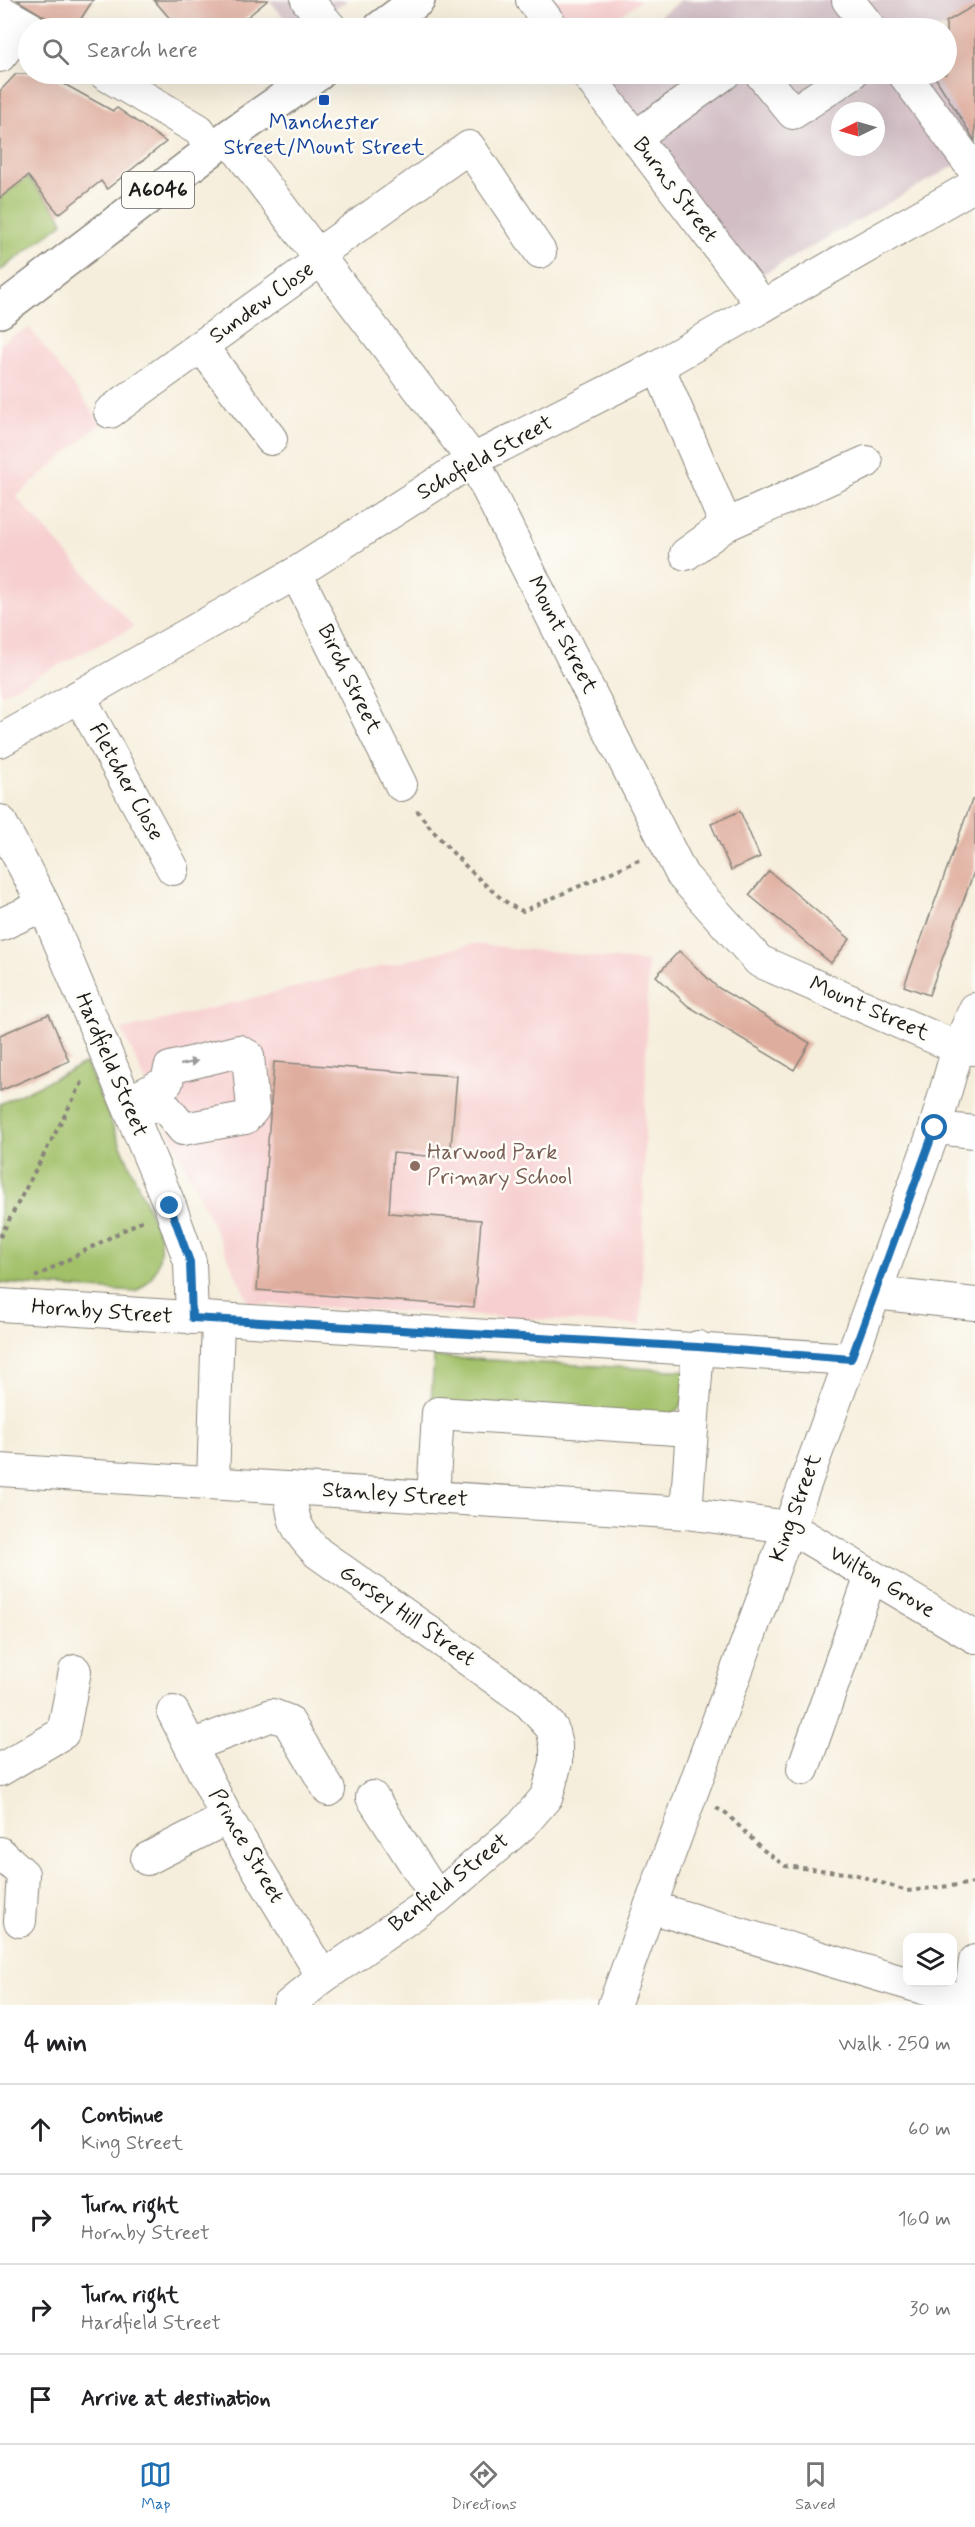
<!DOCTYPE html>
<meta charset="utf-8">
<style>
body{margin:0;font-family:Mynerve,sans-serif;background:#f6f6f6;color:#202124}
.controls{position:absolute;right:18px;bottom:18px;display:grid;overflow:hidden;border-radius:12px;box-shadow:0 6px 24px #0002}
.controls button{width:54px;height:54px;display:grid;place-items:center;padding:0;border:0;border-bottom:2px solid #e0e0e0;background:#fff;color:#202124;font:30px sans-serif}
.compass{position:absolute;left:831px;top:102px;width:54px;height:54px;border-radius:50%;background:#fff;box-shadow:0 6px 24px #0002;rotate:265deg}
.stop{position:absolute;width:18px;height:18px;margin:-14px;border:4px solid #1f6fb2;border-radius:50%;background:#fff}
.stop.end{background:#1f6fb2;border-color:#fff;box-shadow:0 2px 6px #0008}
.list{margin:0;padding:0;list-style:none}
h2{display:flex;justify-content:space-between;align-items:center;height:78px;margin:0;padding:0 24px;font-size:26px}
h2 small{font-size:20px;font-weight:400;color:#757577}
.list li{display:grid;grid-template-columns:39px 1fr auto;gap:18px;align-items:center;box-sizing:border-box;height:90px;padding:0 24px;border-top:2px solid #e0e0e0}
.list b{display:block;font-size:22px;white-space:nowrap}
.list p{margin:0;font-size:20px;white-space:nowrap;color:#757577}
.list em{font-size:20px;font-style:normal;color:#757577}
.icon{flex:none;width:33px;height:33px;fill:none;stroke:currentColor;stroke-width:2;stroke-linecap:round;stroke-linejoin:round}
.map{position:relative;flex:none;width:975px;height:2005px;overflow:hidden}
.search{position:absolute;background:#fff;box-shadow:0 6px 24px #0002;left:18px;right:18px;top:18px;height:66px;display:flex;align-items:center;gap:15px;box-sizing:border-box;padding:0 21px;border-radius:33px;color:#757577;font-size:22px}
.sheet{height:438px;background:#fff}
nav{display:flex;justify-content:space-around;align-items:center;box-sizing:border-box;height:84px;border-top:2px solid #e0e0e0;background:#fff;font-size:16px;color:#757577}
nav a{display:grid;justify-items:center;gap:3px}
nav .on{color:#1f6fb2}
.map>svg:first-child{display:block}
.built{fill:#f7cfd0}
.industrial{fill:#d2bdc5;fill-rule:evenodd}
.green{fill:#a1c068;stroke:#5e6e42;stroke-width:1.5}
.building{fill:#dfad9e}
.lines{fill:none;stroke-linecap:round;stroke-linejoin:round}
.minor-casing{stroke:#89857c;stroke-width:34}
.major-casing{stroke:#89857c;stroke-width:36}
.path{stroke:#89857c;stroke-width:4;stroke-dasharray:4.5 4.5;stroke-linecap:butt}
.minor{stroke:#fff;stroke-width:32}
.major{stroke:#fff;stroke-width:33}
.oneway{fill:#999}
.route{stroke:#1f6fb2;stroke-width:8}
.transit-dot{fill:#1a4fb4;stroke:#fdfcf7;stroke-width:2}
.education-dot{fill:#8d6e63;stroke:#fdfcf7;stroke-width:2}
.labels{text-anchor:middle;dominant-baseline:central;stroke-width:5;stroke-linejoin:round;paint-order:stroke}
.shield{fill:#fdfcf7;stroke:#605f5e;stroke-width:1.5}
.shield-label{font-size:21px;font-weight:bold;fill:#1c1c1c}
.transit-label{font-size:22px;fill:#164399;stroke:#fdfcf7}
.street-label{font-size:22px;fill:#1c1c1c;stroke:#fdfcf7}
.education-label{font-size:22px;fill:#785e54;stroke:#fdfcf7;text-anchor:start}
</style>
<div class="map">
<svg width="975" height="2005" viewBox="0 0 975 2005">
<rect width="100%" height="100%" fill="#fdfcf7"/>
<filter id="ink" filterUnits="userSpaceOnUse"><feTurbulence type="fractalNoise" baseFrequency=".0167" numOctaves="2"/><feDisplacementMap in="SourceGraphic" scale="12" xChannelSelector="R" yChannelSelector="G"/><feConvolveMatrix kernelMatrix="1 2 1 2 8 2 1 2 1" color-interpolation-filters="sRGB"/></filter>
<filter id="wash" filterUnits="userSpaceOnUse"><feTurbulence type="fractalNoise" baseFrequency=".008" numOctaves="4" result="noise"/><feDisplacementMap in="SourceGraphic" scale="24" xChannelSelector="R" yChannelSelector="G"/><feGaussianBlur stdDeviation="1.35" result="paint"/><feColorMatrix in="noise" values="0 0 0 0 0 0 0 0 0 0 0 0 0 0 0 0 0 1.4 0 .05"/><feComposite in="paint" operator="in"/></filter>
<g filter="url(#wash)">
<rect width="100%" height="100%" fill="#f6eedc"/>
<g class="built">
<polygon points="539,0 641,0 605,28 560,28"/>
<polygon points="30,328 101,423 16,497 134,627 0,695 0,345 11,336"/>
<polygon points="473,944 648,962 641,1325 249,1303 122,1030"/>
</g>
<g class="industrial">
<polygon points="269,0 348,0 305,28 293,28"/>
<path d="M681 0H975V154L758 277 601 74H946V28H643ZM840 111H876V147H840Z"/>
</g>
<g class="green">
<polygon points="27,177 59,214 63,223 0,271 0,198"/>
<path d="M86 1063 160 1237C162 1261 156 1280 135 1292L0 1283V1104Z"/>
<path d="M434 1357 689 1371C687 1391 687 1406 668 1418L431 1404Z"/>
</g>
<g id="blocks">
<g class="building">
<polygon points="17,0 93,0 75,28 63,28"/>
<polygon points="154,0 268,0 234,28 178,28"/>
<polygon points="975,5 975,141 933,74 946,74 946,22"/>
<polygon points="16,74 46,74 113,111 117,108 166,142 107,189 101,181 59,214 28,176 0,198 0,91"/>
<polygon points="972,800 975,800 975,869 929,995 904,986"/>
<polygon points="740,811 760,857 731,870 711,824"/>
<polygon points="769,871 850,939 831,963 749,895"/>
<polygon points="679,951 717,987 810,1043 794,1070 688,1006 656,976"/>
<polygon points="49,1014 69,1061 0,1091 0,1035"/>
<polygon points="274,1062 457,1076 450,1158 393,1153 389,1213 481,1220 474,1307 257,1290"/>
</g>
</g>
</g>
<g filter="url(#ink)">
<use href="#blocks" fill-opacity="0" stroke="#89857c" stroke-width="1.5"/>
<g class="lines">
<g class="minor-casing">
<g id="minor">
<polyline points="307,0 331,28"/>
<polyline points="532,0 553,28"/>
<polyline points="848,0 870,28"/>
<polyline points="0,11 30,28"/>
<polyline points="0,56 24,25"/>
<polyline points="105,74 199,130 212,149"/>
<polyline points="587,74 763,306"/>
<polyline points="761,74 793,113 851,74"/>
<polyline points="904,74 975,171"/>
<polyline points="228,137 473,460 682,875 759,961 958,1048 975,1049"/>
<polyline points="635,137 724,74"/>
<polyline points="318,254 469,147 540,252"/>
<polyline points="202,347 271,439"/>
<polyline points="658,366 726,525"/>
<polyline points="110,412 322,259"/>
<polyline points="686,554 726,525 866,462"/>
<polyline points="296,573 401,785"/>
<polyline points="79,696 173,869"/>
<polyline points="0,741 296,573 473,460 658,366 975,185"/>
<polyline points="0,821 44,905 170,1206 190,1262 192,1318"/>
<polyline points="0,925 44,905"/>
<polyline points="127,1103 167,1082 170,1068 239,1051 248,1056 253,1109 245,1118 183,1129 161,1102 133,1115"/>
<polyline points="935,1128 975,1132"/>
<polyline points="875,1293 975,1304"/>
<polyline points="0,1305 851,1359"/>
<polyline points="0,1470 686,1513 789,1527 975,1637"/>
<polyline points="213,1483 218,1320"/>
<polyline points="433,1497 438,1413 690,1430"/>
<polyline points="686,1513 698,1347"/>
<polyline points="173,1712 227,1818 323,1977"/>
<polyline points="191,1746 272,1715 288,1721 329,1790"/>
<polyline points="803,1769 871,1576"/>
<polyline points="0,1770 63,1733 75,1671"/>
<polyline points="372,1797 437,1898"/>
<polyline points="0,1853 23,1874 20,1921"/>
<polyline points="147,1859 227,1818"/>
<polyline points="650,1907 970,2002"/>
<path d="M289 2005 323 1977 437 1898 523 1824 547 1796 556 1762V1745L552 1728 529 1703 318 1553C295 1530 292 1520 290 1488"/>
<polyline points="614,2005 875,1293 935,1128 958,1048 975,1009"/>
<polyline points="969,2005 975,1961"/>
</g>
</g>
<g class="major-casing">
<g id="major">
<polyline points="380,28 418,0"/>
<polyline points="0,311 228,137 318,74"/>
</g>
</g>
<g class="path">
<path d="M417 810C431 832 500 906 523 911L641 859"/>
<polyline points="0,1237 84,1079"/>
<polyline points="35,1277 145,1219"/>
<polyline points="716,1808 726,1813 762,1849 785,1866 854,1874 907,1891 975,1883"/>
</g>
<use href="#minor" class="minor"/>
<use href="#major" class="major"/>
</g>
<defs><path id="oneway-solid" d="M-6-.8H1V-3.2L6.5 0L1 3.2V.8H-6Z" transform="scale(1.5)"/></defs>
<use class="oneway" href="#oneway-solid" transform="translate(189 1063) rotate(-13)"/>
</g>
<g class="lines" filter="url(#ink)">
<polyline class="route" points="170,1206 190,1262 192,1318 698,1347 851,1359 935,1128"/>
</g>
<rect class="transit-dot" x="318" y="94" width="12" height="12" rx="3"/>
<circle class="education-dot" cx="415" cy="1166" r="6"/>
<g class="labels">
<rect class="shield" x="122" y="172" width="72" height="36" rx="4.5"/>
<g class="shield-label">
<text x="158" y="190">A6046</text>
</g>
<g class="transit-label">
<text x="324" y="123">Manchester<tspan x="324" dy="25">Street/Mount Street</tspan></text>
</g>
<g class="street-label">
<text transform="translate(675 190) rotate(53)">Burns Street</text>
<text transform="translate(262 303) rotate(-36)">Sundew Close</text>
<text transform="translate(485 458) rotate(-29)">Schofield Street</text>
<text transform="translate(562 635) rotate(63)">Mount Street</text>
<text transform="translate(349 679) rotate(64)">Birch Street</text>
<text transform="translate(126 782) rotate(61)">Fletcher Close</text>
<text transform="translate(869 1009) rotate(24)">Mount Street</text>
<text transform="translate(111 1065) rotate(67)">Hardfield Street</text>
<text transform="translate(102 1312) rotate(4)">Hornby Street</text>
<text transform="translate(395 1495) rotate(4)">Stanley Street</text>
<text transform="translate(796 1508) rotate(-70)">King Street</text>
<text transform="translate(882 1582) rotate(31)">Wilton Grove</text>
<text transform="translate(407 1616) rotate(35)">Gorsey Hill Street</text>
<text transform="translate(246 1846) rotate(60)">Prince Street</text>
<text transform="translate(449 1883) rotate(-38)">Benfield Street</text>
</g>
<g class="education-label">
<text x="427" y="1153">Harwood Park<tspan x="427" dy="25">Primary School</tspan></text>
</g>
</g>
</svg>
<div class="controls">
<button><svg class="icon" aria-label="layers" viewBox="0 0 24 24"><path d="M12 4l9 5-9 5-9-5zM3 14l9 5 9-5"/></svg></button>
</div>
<svg class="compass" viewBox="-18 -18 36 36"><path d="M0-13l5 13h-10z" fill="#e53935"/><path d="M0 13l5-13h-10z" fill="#757577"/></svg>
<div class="stop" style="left:935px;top:1128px"></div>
<div class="stop end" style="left:170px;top:1206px"></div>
<div class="search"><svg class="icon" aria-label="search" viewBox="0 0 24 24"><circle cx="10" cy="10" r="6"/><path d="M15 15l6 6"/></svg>Search here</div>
</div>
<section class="sheet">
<h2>4 min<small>Walk · 250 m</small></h2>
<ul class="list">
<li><svg class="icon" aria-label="ahead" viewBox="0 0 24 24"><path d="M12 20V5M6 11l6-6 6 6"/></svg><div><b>Continue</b><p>King Street</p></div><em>60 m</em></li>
<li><svg class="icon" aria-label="right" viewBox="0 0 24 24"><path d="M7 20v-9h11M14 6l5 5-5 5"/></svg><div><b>Turn right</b><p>Hornby Street</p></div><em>160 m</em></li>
<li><svg class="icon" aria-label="right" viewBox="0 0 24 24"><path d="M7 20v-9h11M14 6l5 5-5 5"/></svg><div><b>Turn right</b><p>Hardfield Street</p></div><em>30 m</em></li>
<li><svg class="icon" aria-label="arrive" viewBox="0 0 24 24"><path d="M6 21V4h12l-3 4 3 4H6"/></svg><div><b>Arrive at destination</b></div></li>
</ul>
</section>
<nav>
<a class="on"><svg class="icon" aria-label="map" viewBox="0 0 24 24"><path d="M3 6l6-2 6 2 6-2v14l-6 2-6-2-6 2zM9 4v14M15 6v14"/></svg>Map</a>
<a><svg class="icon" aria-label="directions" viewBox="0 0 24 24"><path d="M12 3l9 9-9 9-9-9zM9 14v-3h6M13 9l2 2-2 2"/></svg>Directions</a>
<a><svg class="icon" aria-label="saved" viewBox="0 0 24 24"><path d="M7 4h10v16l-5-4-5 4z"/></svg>Saved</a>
</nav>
